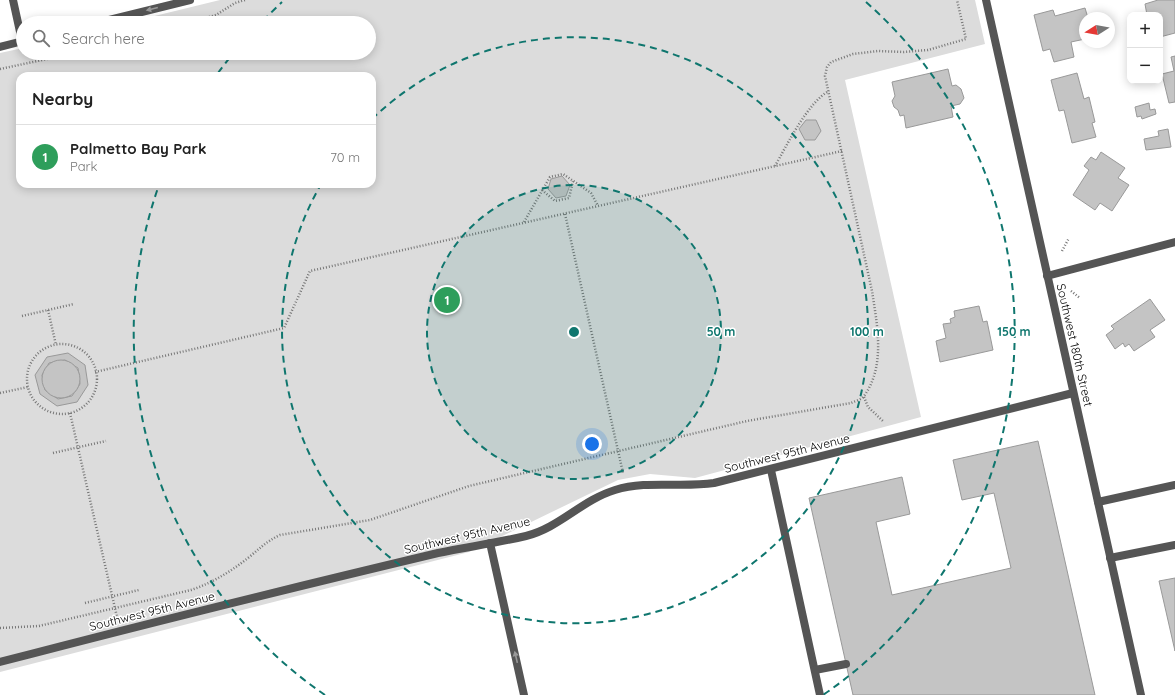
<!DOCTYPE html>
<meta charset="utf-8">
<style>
body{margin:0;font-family:Quicksand,sans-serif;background:#f6f6f6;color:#222}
.controls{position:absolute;right:12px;top:12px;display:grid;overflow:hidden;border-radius:8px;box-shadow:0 2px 10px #0003}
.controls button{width:36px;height:36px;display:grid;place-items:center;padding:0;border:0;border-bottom:1px solid #e0e0e0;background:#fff;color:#222;font:20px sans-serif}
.compass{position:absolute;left:1079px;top:12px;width:36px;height:36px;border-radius:50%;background:#fff;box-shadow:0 2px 10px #0003;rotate:259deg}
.you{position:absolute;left:592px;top:444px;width:14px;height:14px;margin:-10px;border:3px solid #fff;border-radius:50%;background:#1a73e8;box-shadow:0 0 0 6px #1a73e833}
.badge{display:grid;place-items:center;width:26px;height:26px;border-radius:50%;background:#ea580c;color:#fff;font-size:13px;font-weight:700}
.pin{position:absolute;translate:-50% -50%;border:2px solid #fff;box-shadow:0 1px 4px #0006}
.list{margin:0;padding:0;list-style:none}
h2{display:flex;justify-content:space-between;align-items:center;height:52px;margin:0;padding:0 16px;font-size:17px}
h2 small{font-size:13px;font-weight:400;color:#767676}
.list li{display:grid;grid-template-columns:26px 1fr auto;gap:12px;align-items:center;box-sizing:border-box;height:64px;padding:0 16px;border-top:1px solid #e0e0e0}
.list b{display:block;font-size:15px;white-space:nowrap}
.list p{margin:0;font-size:13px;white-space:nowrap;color:#767676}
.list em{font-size:13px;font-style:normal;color:#767676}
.icon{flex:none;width:22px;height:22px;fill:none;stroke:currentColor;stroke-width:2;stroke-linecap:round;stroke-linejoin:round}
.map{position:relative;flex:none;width:1175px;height:695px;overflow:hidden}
.search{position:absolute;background:#fff;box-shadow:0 2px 10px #0003;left:16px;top:16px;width:360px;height:44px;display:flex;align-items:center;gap:10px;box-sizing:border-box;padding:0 14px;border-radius:22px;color:#767676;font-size:15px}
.panel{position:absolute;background:#fff;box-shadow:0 2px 10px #0003;left:16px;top:72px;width:360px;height:116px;border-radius:12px}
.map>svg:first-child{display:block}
.green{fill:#dcdcdc;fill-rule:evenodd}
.building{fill:#c4c4c4;stroke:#999;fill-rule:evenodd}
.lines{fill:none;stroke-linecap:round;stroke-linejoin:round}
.path{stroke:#777;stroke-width:2.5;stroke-dasharray:1 2;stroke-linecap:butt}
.lane{stroke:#555;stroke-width:8}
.street{stroke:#555;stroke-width:8}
.oneway{fill:#999}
.ring{fill:none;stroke:#0f766e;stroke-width:2;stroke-dasharray:7 5}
.labels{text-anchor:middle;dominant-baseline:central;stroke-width:3;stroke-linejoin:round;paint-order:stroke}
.street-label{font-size:12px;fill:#000;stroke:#fff}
.centre{fill:#0f766e;stroke:#fff;stroke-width:2}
.ring-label{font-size:12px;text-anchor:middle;font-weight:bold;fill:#0f766e;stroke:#fff;stroke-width:3;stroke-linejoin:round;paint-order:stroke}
</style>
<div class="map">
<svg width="1175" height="695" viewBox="0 0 1175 695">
<rect width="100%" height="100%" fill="#fff"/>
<path class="green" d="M220 0H975L985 44 845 80 921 417 695 478 650 474 618 480 469 552 0 672V53L23 48V53H369V23H126ZM20 76H372V184H20Z"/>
<g class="building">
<polygon points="1158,0 1175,0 1175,33 1160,37 1160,15 1147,15 1145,4"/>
<polygon points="1085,8 1088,18 1085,18 1085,39 1071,42 1074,57 1054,62 1050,49 1043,51 1034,15 1053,10 1055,16"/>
<polygon points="1175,56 1175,102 1169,103 1162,74 1174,71 1171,57"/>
<polygon points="948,69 952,86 956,85 961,89 964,98 960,104 951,106 953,117 906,128 904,115 900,116 898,110 894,107 892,101 895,96 892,82"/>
<polygon points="1077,73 1084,99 1089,97 1095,122 1092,123 1096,137 1072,143 1064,110 1059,111 1051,80"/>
<polygon points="1149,103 1150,110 1155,109 1156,114 1142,119 1141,116 1137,117 1135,107"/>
<polygon points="806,120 816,120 821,131 815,140 805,140 799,129"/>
<polygon points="1168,129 1171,147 1146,150 1144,139 1159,136 1158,131"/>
<polygon points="1101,152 1125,168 1118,178 1129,185 1112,211 1100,203 1095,210 1073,195 1089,170 1084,166 1087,162 1091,157 1096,160"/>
<polygon points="562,176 570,185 566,196 556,198 548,189 551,179"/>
<polygon points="1150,299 1165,320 1150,330 1155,337 1134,351 1129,344 1125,347 1123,343 1115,349 1106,335 1114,329 1111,326"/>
<polygon points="979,306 983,322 987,321 993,350 940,362 936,341 946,338 943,324 951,323 950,319 955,317 954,311"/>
<path d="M68 353 85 365 88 385 77 402 57 406 40 394 35 375 47 357ZM65 360 78 368 80 384 72 396 58 399 45 390 42 375 49 363Z"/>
<circle cx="61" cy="379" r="19"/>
<polygon points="1038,441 1095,695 853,695 809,498 902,477 910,514 876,522 892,595 1011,568 994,493 962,500 953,460"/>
<polygon points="1175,578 1175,651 1159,581"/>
</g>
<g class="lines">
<g class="path">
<polyline points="189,23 216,15 235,3 245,0"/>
<polyline points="0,69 75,53"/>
<path d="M775 166C787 145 808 102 829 91"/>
<polyline points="542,190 555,201 569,198 573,181"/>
<polyline points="565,214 623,473"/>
<polyline points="524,222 550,177 563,174 591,193 598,206"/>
<polyline points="1062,251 1069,238"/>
<polyline points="1071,291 1080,298"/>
<polyline points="48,310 56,345"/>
<polyline points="22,316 74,304"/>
<circle cx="62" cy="379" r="35"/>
<polyline points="95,372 284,328 310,271 842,151"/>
<polyline points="0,393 28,387"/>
<polyline points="864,397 868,407 884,422"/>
<polyline points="70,413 117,617"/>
<polyline points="53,453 106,441"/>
<polyline points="85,603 139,590"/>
<path d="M0 628 39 626 191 590C212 583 230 572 248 558 259 549 267 541 280 535L370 520 469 486 747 421 851 403C855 401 861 400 864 396 886 366 877 324 872 291L825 76 827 67 831 62 853 54 878 51 904 52 928 50 966 39 957 0"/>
</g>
<g class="lane">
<polyline points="771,470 820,695"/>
<polyline points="1098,502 1175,485"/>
<polyline points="1110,558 1175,545"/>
<polyline points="815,670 846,664"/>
</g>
<g class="street">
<polyline points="13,0 22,41"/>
<polyline points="986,0 1141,695"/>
<polyline points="97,23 190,0"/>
<polyline points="0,47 23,41"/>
<polyline points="1047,276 1175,242"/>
<polyline points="490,543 524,695"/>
<path d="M0 662C145 624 291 588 438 553 467 547 496 543 526 536 559 528 582 500 615 490 647 480 681 488 714 483L1073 393"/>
</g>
</g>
<defs><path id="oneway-solid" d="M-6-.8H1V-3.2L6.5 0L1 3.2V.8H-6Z"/></defs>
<g class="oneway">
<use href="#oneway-solid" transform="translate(152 9) rotate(166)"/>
<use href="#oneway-solid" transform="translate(516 657) rotate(-103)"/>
</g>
<circle cx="574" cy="332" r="147" fill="#0f766e" fill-opacity=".12"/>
<g class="ring">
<circle cx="574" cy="332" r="147"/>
<path d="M372 119A293 293 0 1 1 320 186"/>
<path d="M325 695A440 440 0 0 1 159 185M218 73A440 440 0 0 1 232 55M263 21A440 440 0 0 1 282 2M866 2A440 440 0 0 1 823 695"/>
</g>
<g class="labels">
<g class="street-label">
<text transform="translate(1075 345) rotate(77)">Southwest 180th Street</text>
<text transform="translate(787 453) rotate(-14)">Southwest 95th Avenue</text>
<text transform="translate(467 535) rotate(-13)">Southwest 95th Avenue</text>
<text transform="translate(152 611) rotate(-14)">Southwest 95th Avenue</text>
</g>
</g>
<circle cx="574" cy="332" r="6" class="centre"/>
<g class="ring-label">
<text x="721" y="336">50 m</text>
<text x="867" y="336">100 m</text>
<text x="1014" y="336">150 m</text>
</g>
</svg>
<div class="controls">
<button>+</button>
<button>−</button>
</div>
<svg class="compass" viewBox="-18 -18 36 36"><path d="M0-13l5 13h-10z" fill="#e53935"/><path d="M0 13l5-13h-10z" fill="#767676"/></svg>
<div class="you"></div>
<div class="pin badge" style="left:447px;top:300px;background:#2e9e5b">1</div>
<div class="search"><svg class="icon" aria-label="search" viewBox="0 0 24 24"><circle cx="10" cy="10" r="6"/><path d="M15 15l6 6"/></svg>Search here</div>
<section class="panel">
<h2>Nearby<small></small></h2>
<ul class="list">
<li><span class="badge" style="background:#2e9e5b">1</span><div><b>Palmetto Bay Park</b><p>Park</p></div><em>70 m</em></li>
</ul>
</section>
</div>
